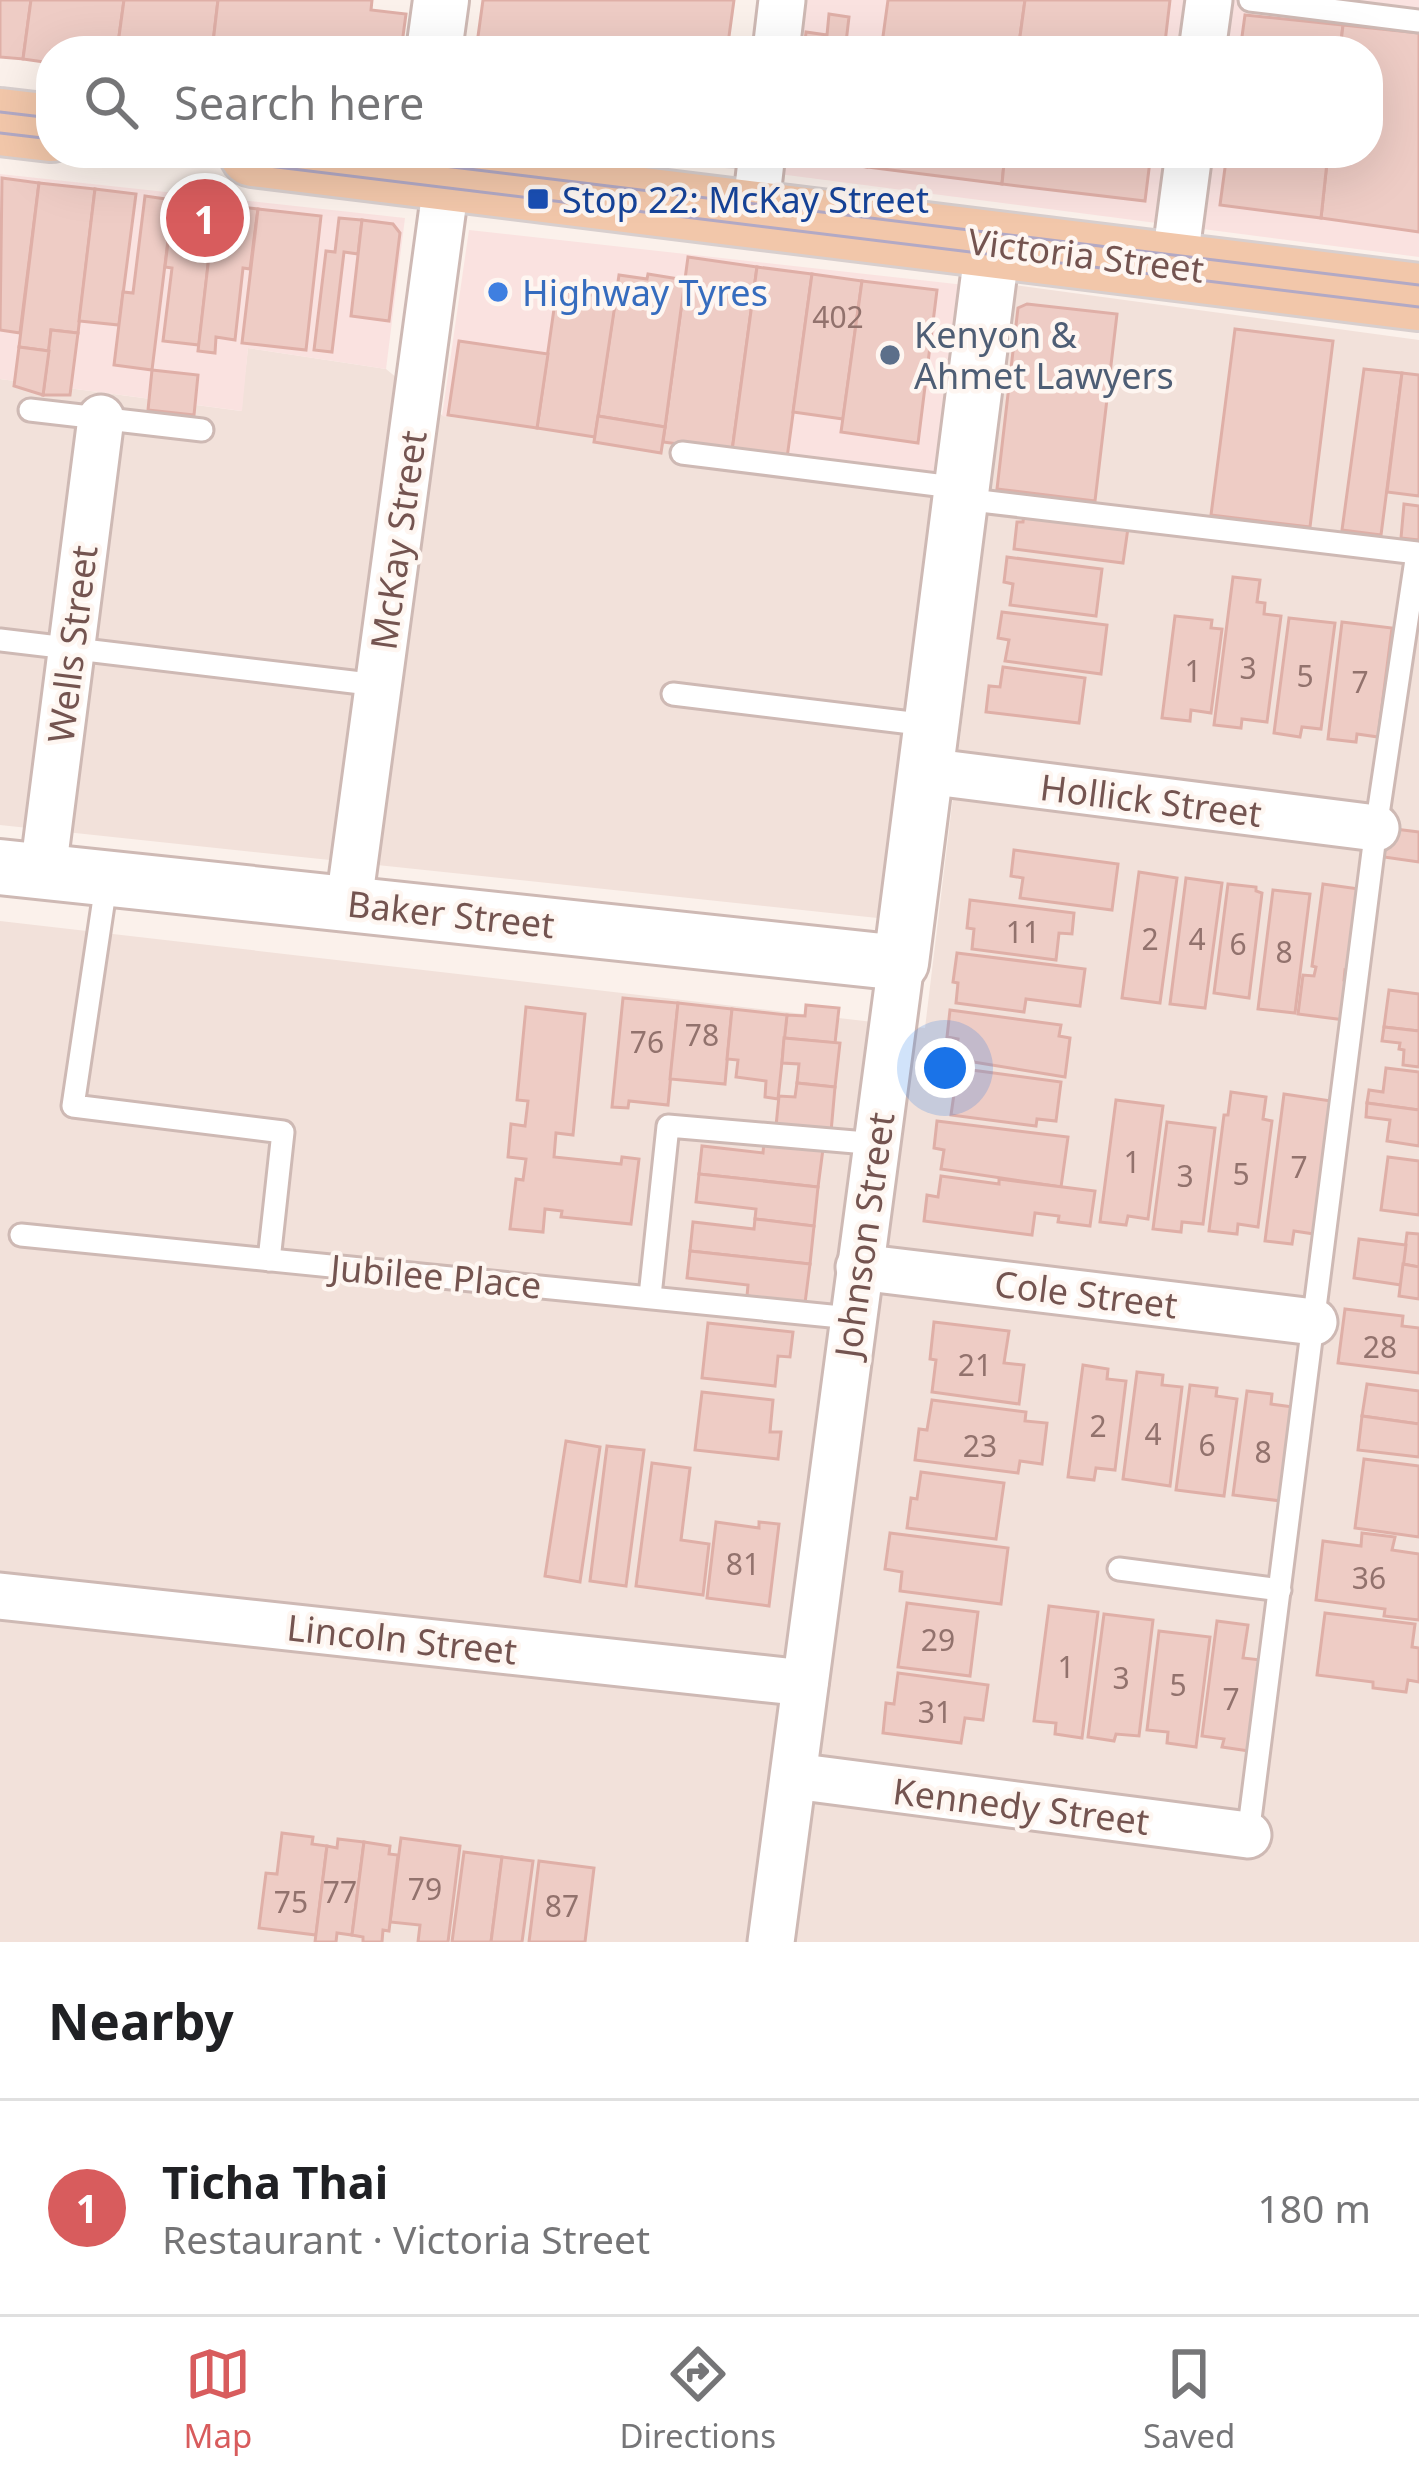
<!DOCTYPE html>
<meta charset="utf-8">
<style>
body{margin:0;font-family:"Noto Sans",sans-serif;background:#f2f2f2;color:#202124}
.you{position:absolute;left:945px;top:1068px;width:42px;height:42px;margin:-30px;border:9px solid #fff;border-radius:50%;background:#1a73e8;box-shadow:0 0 0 18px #1a73e833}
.badge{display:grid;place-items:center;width:78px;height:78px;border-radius:50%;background:#d85c5d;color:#fff;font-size:39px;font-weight:700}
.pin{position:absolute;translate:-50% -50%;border:6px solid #fff;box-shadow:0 3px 12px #0006}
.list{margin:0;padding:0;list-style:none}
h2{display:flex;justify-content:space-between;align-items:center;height:156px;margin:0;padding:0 48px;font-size:51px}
h2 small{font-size:39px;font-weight:400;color:#757577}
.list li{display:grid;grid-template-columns:78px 1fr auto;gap:36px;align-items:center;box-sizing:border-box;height:216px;padding:0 48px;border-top:3px solid #e0e0e0}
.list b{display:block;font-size:45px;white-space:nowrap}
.list p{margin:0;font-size:39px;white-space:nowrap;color:#757577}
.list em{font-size:39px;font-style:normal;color:#757577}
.icon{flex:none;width:66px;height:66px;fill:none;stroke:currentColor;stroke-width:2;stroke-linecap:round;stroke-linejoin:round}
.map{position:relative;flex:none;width:1419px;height:1942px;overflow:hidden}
.search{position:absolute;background:#fff;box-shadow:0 12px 48px #0002;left:36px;right:36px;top:36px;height:132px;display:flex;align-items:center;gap:30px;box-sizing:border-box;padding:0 42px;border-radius:48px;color:#757577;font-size:45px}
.sheet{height:372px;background:#fff}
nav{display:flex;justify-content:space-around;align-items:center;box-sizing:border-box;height:168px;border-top:3px solid #e0e0e0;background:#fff;font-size:33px;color:#757577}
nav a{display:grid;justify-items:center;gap:6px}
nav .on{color:#d85c5d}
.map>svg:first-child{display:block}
.residential{fill:#f2e1da}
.commercial{fill:#fae2e0}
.industrial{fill:#ebe2e0}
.building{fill:#eeccc5;stroke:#dfafa7;stroke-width:3}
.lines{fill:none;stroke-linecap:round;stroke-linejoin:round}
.service-casing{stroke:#ceb9b4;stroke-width:27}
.minor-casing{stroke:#ceb9b4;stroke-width:51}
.tertiary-casing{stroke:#ceb9b4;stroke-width:60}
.primary-casing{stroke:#d8cfce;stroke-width:72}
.service{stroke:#fff;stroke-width:21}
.minor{stroke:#fff;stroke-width:45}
.tertiary{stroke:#fff;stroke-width:54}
.primary{stroke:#f2c7aa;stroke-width:66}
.tram{stroke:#b2a9c5;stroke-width:3}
.transit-dot{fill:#1a4fb4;stroke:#fef6f1;stroke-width:4.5}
.shop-dot{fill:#3f7fe0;stroke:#fef6f1;stroke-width:4.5}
.service-dot{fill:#5c6f8a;stroke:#fef6f1;stroke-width:4.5}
.labels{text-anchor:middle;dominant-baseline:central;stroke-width:9;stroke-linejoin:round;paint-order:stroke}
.number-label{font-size:30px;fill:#92726d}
.transit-label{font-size:36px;fill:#164399;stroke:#fef6f1;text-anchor:start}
.street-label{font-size:36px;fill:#745450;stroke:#fef6f1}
.shop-label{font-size:36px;fill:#366cbe;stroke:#fef6f1;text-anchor:start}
.service-label{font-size:36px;fill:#4e5e75;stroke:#fef6f1;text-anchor:start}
</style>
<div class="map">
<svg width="1419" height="1942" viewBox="0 0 1419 1942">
<rect width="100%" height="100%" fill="#fbf1eb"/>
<g class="residential">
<polygon points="1015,285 1419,340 1419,1942 0,1942 0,921 925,1028"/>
<polygon points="248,348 386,369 443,416 944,474 887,919 0,825 0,379 241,411"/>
</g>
<g class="commercial">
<polygon points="800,0 1419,0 1419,257 779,174 782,153 1368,153 1368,51 794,51"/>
<polygon points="0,174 405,218 386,369 248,348 242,411 0,379"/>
<polygon points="469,230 965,285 944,474 442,416"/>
</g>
<polygon class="industrial" points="587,153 781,153 779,174"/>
<g class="building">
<polygon points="0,0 31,0 23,59 0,57"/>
<polygon points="31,0 124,0 117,51 51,51 51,63 23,59"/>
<polygon points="124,0 218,0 212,51 117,51"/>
<polygon points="218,0 372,0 371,10 406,14 401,51 212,51"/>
<polygon points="483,0 734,0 727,51 476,51"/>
<polygon points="888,0 1025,0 1018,51 881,51"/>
<polygon points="1025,0 1170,0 1164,51 1018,51"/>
<polygon points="829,14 849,17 845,51 804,51 806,32 827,35"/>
<polygon points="1245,15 1343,25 1340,51 1240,51"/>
<polygon points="1343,25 1419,33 1419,232 1321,218 1328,153 1368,153 1368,51 1340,51"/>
<polygon points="846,38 883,42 881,51 845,51"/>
<polygon points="791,153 832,153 831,162 790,157"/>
<polygon points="832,153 869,153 867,167 831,162"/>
<polygon points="869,153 1005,153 1002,184 867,167"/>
<polygon points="1005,153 1151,153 1145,201 1002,184"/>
<polygon points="1227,153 1328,153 1321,218 1220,205"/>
<polygon points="2,178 39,183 20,333 0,330"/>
<polygon points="39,183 95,189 78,333 51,330 49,351 19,347"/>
<polygon points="95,189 136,194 119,325 79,321"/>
<polygon points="145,196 173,200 152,370 114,365 123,292 133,293"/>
<polygon points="173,200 215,204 199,345 163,341 172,268 165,267"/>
<polygon points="215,204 258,209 250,269 243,268 235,340 216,337 215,353 198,351"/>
<polygon points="258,209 321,216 306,350 242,343"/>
<polygon points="339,218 362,220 358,254 344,252 332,352 314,350 326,251 335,252"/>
<polygon points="362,220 393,224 400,233 389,321 351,316"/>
<polygon points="688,257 757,267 732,451 663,442"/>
<polygon points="757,267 812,274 787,458 732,451"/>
<polygon points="648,274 685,280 665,427 598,416 619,275 647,279"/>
<polygon points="812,274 862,281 843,419 793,412"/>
<polygon points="862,281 937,290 918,443 841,432"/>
<polygon points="566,292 616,298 595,437 537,428 555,302"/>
<polygon points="1027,304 1117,314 1095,501 997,489 1018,308"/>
<polygon points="1235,329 1333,341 1310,527 1211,515"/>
<polygon points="51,330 78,333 70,395 43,395"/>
<polygon points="459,341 548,354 537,428 448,415"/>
<polygon points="19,347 49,351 43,395 14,386"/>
<polygon points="1364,369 1402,373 1381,535 1342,530"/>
<polygon points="152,370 198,375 194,415 148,410"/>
<polygon points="1402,373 1419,375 1419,496 1387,492"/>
<polygon points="598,416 665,427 661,453 594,442"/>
<polygon points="1404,504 1419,506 1419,540 1401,538"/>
<polygon points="1024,514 1128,528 1123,563 1014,549 1017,522 1023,522"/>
<polygon points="1007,557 1102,569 1096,616 1010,605 1013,584 1004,582"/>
<polygon points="1233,577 1260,580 1257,602 1265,603 1264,614 1281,616 1267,722 1242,719 1241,728 1214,725"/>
<polygon points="1002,612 1107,625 1101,674 1005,661 1009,640 998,638"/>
<polygon points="1175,616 1212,620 1211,628 1222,629 1211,713 1191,710 1190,721 1162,718"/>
<polygon points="1289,618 1335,623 1321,729 1302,727 1300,737 1274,733"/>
<polygon points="1342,622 1392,628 1378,737 1357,734 1356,742 1328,739"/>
<polygon points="1003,667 1085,678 1079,723 986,712 989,686 1000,687"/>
<polygon points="1387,828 1419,832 1419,862 1384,857"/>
<polygon points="1014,850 1118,864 1112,910 1020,898 1023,878 1011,876"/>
<polygon points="1139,872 1177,878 1160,1003 1122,998"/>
<polygon points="1186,878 1222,883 1205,1008 1170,1004"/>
<polygon points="1228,884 1256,887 1256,891 1262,893 1249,998 1214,993"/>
<polygon points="1323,884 1359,889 1348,971 1345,970 1344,980 1350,981 1345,1020 1298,1014 1303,975 1314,976 1316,967 1312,966"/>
<polygon points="1273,890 1310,894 1295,1013 1258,1009"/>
<polygon points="970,900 1074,913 1072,934 1059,933 1056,960 972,949 974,929 967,928"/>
<polygon points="957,953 1085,969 1080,1006 1026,999 1024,1012 956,1003 958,983 953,982"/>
<polygon points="1389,990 1419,994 1419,1031 1384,1027"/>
<polygon points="623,998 678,1003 668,1105 629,1101 628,1108 612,1107"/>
<polygon points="678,1003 732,1009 725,1084 670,1079"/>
<polygon points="806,1005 839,1008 835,1043 784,1038 787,1015 805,1016"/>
<polygon points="526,1007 585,1014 573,1135 556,1133 554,1157 621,1164 622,1157 639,1159 631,1224 561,1217 562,1211 545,1209 543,1232 510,1229 516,1179 523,1180 526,1159 508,1157 511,1124 525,1126 528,1101 517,1100"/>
<polygon points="732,1009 787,1015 778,1099 765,1097 766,1081 736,1077 738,1060 727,1059"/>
<polygon points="950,1010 1061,1025 1059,1036 1070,1038 1065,1077 955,1059 958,1039 947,1037"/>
<polygon points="1384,1027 1419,1031 1419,1067 1403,1065 1404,1050 1399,1049 1400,1043 1382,1041"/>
<polygon points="784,1038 840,1043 835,1087 797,1083 799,1064 782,1063"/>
<polygon points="942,1066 1061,1082 1056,1121 1037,1119 1036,1126 951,1115 954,1094 938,1093"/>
<polygon points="1386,1068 1419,1072 1419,1110 1367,1103 1369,1090 1383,1092"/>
<polygon points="797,1083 835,1087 831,1132 776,1126 779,1096 795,1097"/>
<polygon points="1231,1092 1266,1097 1263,1119 1272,1121 1258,1227 1238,1224 1237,1234 1209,1231 1224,1115 1228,1115"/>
<polygon points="1284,1094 1331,1101 1314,1234 1294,1231 1292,1244 1265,1241"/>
<polygon points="1116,1100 1163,1106 1148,1219 1128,1216 1126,1225 1100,1222"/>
<polygon points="1367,1103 1419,1110 1419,1146 1387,1141 1390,1120 1366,1117"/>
<polygon points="937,1121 1068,1137 1061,1187 941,1169 944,1150 934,1148"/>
<polygon points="1167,1122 1215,1128 1203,1224 1182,1222 1181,1232 1153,1229"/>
<polygon points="764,1142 823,1149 818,1187 699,1174 702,1146 763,1153"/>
<polygon points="1388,1157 1419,1161 1419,1215 1381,1210"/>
<polygon points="699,1174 818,1187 814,1226 755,1219 756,1209 696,1202"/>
<polygon points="941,1176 999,1184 999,1179 1095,1191 1090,1226 1058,1222 1059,1216 1035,1213 1032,1235 924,1221 927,1195 938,1197"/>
<polygon points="755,1219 814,1226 810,1264 690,1251 693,1222 754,1229"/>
<polygon points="1407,1233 1419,1234 1419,1267 1403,1264"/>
<polygon points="1359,1239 1406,1245 1401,1285 1354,1278"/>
<polygon points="690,1251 810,1264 805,1303 747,1296 748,1285 687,1278"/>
<polygon points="1403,1264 1419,1267 1419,1299 1399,1296"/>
<polygon points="1345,1309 1403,1316 1402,1326 1419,1328 1419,1373 1338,1363"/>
<polygon points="934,1322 1009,1331 1004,1363 1024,1365 1019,1404 932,1392 936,1360 930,1359"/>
<polygon points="708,1323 793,1332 790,1357 778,1356 775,1386 702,1378"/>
<polygon points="1083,1365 1108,1369 1107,1379 1126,1381 1115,1470 1096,1468 1094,1480 1068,1477"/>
<polygon points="1137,1372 1163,1375 1162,1385 1182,1387 1170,1486 1123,1479"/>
<polygon points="1367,1384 1419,1391 1419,1424 1362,1416"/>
<polygon points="1190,1385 1217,1388 1216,1396 1237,1399 1224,1496 1176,1490"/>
<polygon points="1247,1391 1272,1394 1271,1404 1293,1407 1281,1501 1233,1495"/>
<polygon points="702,1392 773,1400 770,1432 781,1432 778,1459 695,1450"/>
<polygon points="932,1400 1026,1412 1025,1421 1047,1423 1042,1464 1020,1461 1018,1473 915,1460 919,1429 927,1430"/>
<polygon points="1362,1416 1419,1424 1419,1457 1358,1450"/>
<polygon points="566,1441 600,1447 580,1582 545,1576"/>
<polygon points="607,1446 644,1450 626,1586 590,1581"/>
<polygon points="1364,1459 1419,1466 1419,1537 1355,1528"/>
<polygon points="652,1463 690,1468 681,1540 709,1544 703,1595 636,1586"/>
<polygon points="921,1472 1004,1483 996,1539 907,1528 911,1498 917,1499"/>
<polygon points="716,1522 759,1528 759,1522 779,1524 769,1606 707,1598"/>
<polygon points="890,1533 1008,1548 1001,1604 900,1591 902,1572 885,1569"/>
<polygon points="1362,1533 1395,1537 1392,1550 1419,1554 1419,1620 1384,1616 1385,1609 1316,1600 1323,1541 1361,1546"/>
<polygon points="907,1603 978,1612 970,1676 898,1667"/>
<polygon points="1049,1606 1098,1612 1082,1738 1055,1734 1056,1723 1034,1721"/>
<polygon points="1325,1613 1415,1624 1412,1647 1419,1648 1419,1682 1408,1680 1406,1692 1373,1688 1373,1682 1317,1675"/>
<polygon points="1104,1614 1153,1620 1139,1736 1116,1734 1114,1741 1088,1737"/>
<polygon points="1217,1621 1248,1625 1243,1658 1261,1660 1249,1751 1222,1747 1224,1739 1202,1736"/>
<polygon points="1159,1631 1210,1637 1196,1747 1167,1743 1168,1732 1147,1730"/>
<polygon points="898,1673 988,1685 983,1720 965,1718 961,1743 883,1733 886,1703 894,1704"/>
<polygon points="282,1833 313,1837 312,1844 327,1846 316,1935 259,1928 266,1873 277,1874"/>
<polygon points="401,1838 460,1846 448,1942 418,1942 420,1925 390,1922"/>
<polygon points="338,1839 364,1842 352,1935 337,1933 336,1942 315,1942 327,1846 337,1848"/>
<polygon points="364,1842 390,1846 389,1854 398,1855 389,1931 383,1930 382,1942 363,1942 363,1937 352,1935"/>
<polygon points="464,1852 502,1857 491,1942 452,1942"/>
<polygon points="502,1857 533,1861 522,1942 491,1942"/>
<polygon points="539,1861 594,1868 585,1942 529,1942"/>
</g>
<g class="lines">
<g class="service-casing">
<g id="service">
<polyline points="1250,0 1419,21"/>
<polyline points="30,410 202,430"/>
<polyline points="682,453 961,488"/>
<polyline points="963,499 1417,553 1376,828 1248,1835"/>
<polyline points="0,640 378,685"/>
<polyline points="673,694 928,725"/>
<polyline points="107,878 73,1106 283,1132 269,1260"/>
<polyline points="21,1235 851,1318"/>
<polyline points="650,1296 668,1126 878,1144"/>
<polyline points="1119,1569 1280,1590"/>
</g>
</g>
<g class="minor-casing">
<g id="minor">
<polyline points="776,51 782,0"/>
<polyline points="1202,51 1209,0"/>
<polyline points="755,213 762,153"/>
<polyline points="1174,266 1189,153"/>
<polyline points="926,771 1376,828"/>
<polyline points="43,871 101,418"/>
<polyline points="349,902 447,177"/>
<polyline points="859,1267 1314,1322"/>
<polyline points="0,1596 805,1683"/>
<polyline points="794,1776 1248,1835"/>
<polyline points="771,1942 901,963"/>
</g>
</g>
<g class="tertiary-casing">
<g id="tertiary">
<polyline points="434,51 441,0"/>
<polyline points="0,867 901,963 993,243"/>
</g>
</g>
<g class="primary-casing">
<g id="primary">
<polyline points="0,122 51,128"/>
<polyline points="253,153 1419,297"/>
</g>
</g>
<use href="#service" class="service"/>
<use href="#minor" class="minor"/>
<use href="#tertiary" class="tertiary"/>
<use href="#primary" class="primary"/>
<g class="tram">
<polyline points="0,112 51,118"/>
<polyline points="0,133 51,139"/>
<polyline points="163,153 1419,307"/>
<polyline points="337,153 1419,285"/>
</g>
</g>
<rect class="transit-dot" x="526" y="187" width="24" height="24" rx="6"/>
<circle class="shop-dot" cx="498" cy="292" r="12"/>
<circle class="service-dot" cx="890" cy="355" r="12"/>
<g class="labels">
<g class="number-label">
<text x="838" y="316">402</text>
<text x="1248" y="667">3</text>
<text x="1193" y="670">1</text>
<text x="1305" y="675">5</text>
<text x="1360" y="681">7</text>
<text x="1023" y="931">11</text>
<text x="1150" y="938">2</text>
<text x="1197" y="938">4</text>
<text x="1238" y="943">6</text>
<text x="1284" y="951">8</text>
<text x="702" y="1034">78</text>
<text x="647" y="1041">76</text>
<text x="1132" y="1161">1</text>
<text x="1299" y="1166">7</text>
<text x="1241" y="1173">5</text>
<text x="1185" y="1175">3</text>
<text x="1380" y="1346">28</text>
<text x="975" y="1364">21</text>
<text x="1098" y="1425">2</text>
<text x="1153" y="1433">4</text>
<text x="1207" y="1444">6</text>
<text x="980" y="1445">23</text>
<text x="1263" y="1451">8</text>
<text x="743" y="1563">81</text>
<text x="1369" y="1577">36</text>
<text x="938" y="1639">29</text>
<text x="1066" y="1666">1</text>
<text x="1121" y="1677">3</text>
<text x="1178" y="1684">5</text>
<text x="1231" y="1698">7</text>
<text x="935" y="1711">31</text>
<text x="425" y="1888">79</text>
<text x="340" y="1891">77</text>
<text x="291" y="1901">75</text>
<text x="562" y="1905">87</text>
</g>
<g class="transit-label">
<text x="562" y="199">Stop 22: McKay Street</text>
</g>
<g class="street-label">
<text transform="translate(1086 255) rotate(7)">Victoria Street</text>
<text transform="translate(398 540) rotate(-82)">McKay Street</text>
<text transform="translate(72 644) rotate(-83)">Wells Street</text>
<text transform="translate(1151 800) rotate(7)">Hollick Street</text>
<text transform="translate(451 914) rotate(6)">Baker Street</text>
<text transform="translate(864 1235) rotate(-82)">Johnson Street</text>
<text transform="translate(436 1276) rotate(5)">Jubilee Place</text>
<text transform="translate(1086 1294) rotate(7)">Cole Street</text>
<text transform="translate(402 1639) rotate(6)">Lincoln Street</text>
<text transform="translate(1021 1806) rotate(7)">Kennedy Street</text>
</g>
<g class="shop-label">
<text x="522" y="292">Highway Tyres</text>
</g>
<g class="service-label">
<text x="914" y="334">Kenyon &amp;<tspan x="914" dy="41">Ahmet Lawyers</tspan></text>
</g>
</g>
</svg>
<div class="you"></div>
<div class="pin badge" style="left:205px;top:218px">1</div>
<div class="search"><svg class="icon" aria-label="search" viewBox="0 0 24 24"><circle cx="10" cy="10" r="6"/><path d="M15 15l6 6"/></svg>Search here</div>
</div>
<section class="sheet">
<h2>Nearby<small></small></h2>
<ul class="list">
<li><span class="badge">1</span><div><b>Ticha Thai</b><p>Restaurant · Victoria Street</p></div><em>180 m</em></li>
</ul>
</section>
<nav>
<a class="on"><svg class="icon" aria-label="map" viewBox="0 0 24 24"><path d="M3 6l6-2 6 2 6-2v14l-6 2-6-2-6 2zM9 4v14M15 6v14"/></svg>Map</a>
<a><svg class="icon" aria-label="directions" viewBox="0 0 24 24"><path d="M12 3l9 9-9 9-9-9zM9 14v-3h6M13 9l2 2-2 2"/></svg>Directions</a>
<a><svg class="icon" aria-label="saved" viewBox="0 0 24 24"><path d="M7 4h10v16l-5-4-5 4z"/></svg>Saved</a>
</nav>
